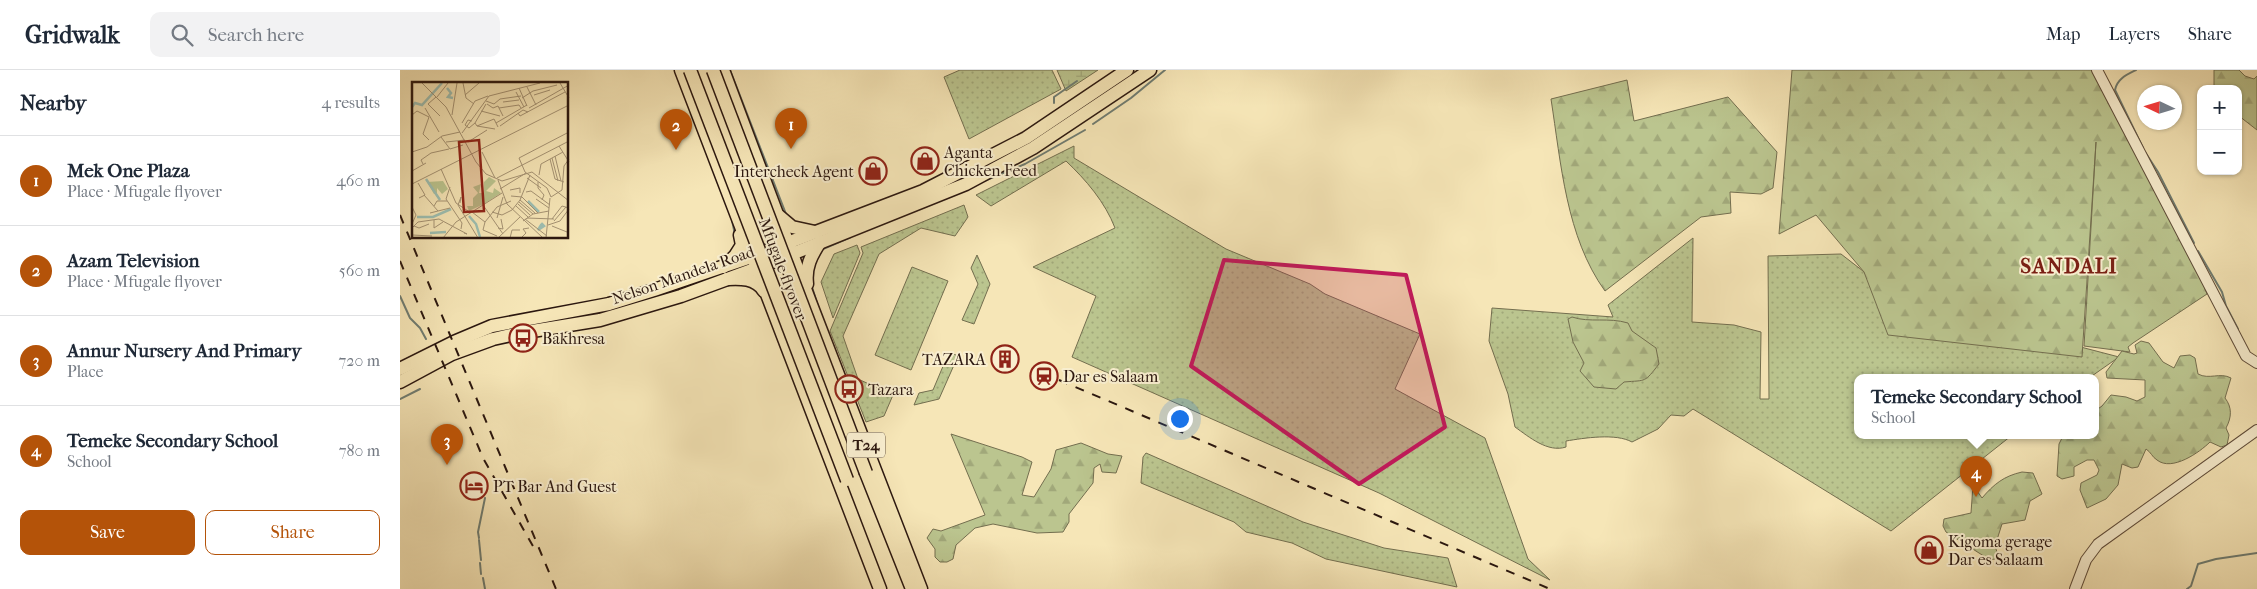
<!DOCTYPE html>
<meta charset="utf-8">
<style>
body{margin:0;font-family:"IM FELL French Canon",serif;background:#f2f2f3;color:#1f2937}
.controls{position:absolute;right:15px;top:15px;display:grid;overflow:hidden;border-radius:10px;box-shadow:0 1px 4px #0004}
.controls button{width:45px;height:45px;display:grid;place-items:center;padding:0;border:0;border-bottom:1px solid #e0e1e3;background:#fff;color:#1f2937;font:25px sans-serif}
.compass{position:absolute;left:1737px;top:15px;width:45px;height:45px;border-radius:50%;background:#fff;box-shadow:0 1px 4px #0004;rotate:274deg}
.you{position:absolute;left:779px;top:348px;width:18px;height:18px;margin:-12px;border:4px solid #fff;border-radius:50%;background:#1a73e8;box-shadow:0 0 0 8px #1a73e833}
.badge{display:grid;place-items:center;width:32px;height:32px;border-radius:50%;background:#b45309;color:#fff;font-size:16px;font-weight:700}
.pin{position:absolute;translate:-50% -41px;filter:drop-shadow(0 1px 2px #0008)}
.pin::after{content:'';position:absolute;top:26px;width:18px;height:15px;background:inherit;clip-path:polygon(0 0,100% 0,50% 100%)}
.popup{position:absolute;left:1454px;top:304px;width:245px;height:65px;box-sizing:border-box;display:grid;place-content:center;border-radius:10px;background:#fff;filter:drop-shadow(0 1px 4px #0005);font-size:16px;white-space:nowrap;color:#747a83}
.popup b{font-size:19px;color:#1f2937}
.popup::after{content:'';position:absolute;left:50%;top:100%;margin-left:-10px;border:10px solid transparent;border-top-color:#fff}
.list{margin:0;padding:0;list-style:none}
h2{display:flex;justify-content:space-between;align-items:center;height:65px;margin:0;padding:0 20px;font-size:21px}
h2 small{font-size:16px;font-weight:400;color:#747a83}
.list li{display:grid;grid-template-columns:32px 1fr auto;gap:15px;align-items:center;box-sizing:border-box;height:90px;padding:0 20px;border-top:1px solid #e0e1e3}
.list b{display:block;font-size:19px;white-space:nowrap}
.list p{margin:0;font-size:16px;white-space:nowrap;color:#747a83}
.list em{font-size:16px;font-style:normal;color:#747a83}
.actions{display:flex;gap:10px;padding:15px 20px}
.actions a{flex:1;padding:11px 0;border:1px solid #b45309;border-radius:10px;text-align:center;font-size:18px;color:#b45309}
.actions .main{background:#b45309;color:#fff}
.icon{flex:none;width:28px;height:28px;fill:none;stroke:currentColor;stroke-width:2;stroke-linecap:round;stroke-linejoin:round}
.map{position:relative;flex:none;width:1857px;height:519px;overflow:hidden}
header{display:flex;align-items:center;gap:30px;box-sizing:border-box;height:70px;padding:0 25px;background:#fff;border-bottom:1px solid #e0e1e3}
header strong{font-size:24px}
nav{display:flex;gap:28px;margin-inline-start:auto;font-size:18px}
.search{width:350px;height:45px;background:#f2f2f3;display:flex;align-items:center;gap:12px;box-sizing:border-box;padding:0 18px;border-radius:10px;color:#747a83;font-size:19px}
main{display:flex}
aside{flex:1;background:#fff}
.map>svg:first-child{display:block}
.grass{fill:url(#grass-dots);stroke:#736e4f}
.forest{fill:url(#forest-firs);stroke:#736e4f}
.wetland{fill:url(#wetland-marsh);stroke:#736e4f}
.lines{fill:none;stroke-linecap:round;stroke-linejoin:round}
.stream{stroke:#6f7c71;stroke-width:2}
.tertiary-casing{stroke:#5e4b39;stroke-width:12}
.primary-casing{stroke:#2b170f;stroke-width:15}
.trunk-casing{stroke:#2b170f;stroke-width:15}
.tertiary{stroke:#f9efd0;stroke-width:10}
.primary{stroke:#f6e6b7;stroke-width:12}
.trunk{stroke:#f6e6b7;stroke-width:12}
.rail{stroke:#2b170f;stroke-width:2;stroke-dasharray:9 9;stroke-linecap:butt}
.trunk-bridge-casing{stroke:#2b170f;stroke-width:15;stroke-linecap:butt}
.trunk-bridge{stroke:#f6e6b7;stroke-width:12}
.marked{fill:#c2185b;fill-opacity:0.2;stroke:#c2185b;stroke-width:4;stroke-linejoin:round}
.labels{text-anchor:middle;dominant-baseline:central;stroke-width:4;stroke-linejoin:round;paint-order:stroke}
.shield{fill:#f9efd0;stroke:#695849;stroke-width:1}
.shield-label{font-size:15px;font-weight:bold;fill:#2b170f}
.poi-label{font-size:16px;fill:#2b170f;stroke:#f9efd0;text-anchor:start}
.street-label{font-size:16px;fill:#2b170f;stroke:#f9efd0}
.district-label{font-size:21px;font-weight:bold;letter-spacing:1px;fill:#7a1f14;stroke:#f9efd0}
.inset-river{fill:none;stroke:#9dbfb2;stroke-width:2.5}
.inset-road{fill:none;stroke:#a59374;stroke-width:1}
.view{fill:#8f2418;fill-opacity:0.15;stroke:#8f2418;stroke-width:2.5}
.inset-edge{fill:none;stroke:#2b170f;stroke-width:2.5}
</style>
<header>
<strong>Gridwalk</strong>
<div class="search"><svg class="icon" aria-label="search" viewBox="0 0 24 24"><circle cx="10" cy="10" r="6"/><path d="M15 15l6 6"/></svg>Search here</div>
<nav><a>Map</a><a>Layers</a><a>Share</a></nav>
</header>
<main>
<aside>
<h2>Nearby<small>4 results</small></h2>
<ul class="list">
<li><span class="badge">1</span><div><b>Mek One Plaza</b><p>Place · Mfugale flyover</p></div><em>460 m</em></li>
<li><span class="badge">2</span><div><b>Azam Television</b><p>Place · Mfugale flyover</p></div><em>560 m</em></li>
<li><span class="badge">3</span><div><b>Annur Nursery And Primary</b><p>Place</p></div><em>720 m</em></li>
<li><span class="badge">4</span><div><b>Temeke Secondary School</b><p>School</p></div><em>780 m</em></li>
</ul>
<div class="actions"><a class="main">Save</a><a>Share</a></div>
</aside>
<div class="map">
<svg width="1857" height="519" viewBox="0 0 1857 519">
<defs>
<pattern id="grass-dots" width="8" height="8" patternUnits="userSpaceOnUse" patternTransform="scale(1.25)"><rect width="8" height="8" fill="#bbc58f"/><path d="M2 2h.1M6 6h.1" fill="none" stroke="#a1a87a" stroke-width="1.8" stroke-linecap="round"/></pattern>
<pattern id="forest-firs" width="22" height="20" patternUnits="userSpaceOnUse" patternTransform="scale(1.25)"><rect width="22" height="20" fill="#bbc58f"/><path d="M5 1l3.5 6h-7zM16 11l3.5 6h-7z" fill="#a1a87a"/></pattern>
<pattern id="wetland-marsh" width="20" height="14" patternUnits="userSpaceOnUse" patternTransform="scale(1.25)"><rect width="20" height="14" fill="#bbc58f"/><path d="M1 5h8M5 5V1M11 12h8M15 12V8" fill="none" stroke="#a1a87a"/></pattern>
</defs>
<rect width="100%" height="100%" fill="#f6e6b7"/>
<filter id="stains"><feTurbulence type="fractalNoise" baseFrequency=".004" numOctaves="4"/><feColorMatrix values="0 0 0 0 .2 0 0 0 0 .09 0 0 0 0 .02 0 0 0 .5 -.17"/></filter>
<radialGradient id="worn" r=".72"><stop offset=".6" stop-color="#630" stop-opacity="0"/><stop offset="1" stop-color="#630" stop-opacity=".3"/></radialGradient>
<g class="grass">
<polygon points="560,0 652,0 661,19 569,69 544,7"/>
<path d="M674 76V88L826 179 910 214 925 224 1020 264 995 319 1085 368 1128 489 1150 510 979 423 672 287 696 226 633 197 715 158C705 132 686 110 666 91L591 136 576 125Z"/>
<polygon points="564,135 568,147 555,166 521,158 479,184 443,266 458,309 493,325 484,346 466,352 430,261 463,183 461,177"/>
<path d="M1293 168 1292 252 1334 255 1361 262 1360 329H1369L1368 186 1441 184 1485 218V226L1719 287 1689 308H1457V366H1611L1491 461 1293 339 1284 346 1271 345 1258 359 1232 372C1216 363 1184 368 1166 371V377C1148 383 1129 367 1115 357L1108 324 1089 271 1092 238 1213 247 1208 235Z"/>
<polygon points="457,175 460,183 433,248 421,212 434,184"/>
<polygon points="577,185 590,214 574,254 562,250 578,214 571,198"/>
<polygon points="512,197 548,211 511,300 475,285"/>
<polygon points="549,282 558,286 539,329 514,335 519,323 533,320"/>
<polygon points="746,383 903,452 984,478 1048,488 1057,517 926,489 892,473 846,462 834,452 741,413 743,387"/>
</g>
<g class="forest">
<polygon points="1392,0 1692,0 1804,216 1807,224 1733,273 1728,277 1730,282 1684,276 1696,72 1682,287 1488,265 1464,202 1416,145 1379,164"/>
<polygon points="1814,0 1839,0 1845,6 1854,9 1857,6 1857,60 1839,46 1838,19 1814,18"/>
<path d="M1227 10 1234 51 1328 27 1377 82 1373 118 1361 124 1330 122 1331 143 1301 147 1205 221C1166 167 1161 93 1151 29Z"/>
<path d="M1172 247C1190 253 1208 247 1228 253L1232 261 1256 278 1259 294C1244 313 1247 310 1224 312L1216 319 1194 317 1180 301 1184 293 1173 272 1168 249Z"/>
<path d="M1741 271 1749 273 1763 292 1774 298 1780 286 1790 285 1795 288 1798 304C1809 310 1820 302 1831 308L1825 328C1832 337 1832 347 1826 358L1829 365 1827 375 1821 377 1810 372C1800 382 1772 402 1757 390 1752 387 1751 382 1746 379L1738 397 1732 398 1722 394 1718 415 1706 429 1687 438 1680 420 1681 413 1697 405 1699 400 1694 390H1687L1674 397V406L1662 409 1657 406 1659 374 1663 366H1695V341L1702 336 1711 325 1726 327 1737 331 1745 327V310L1707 308 1706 302 1722 281 1734 284 1737 283 1735 275Z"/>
<polygon points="551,364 622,387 632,392 622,425 634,427 651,399 656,380 681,373 708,384 722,386 716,403 702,402 700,394 694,398 693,413 669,444 669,452 663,462 637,463 593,454 575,458 556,475 553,489 547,492 540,492 535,487 535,479 527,468 533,459 541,461 585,445"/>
<path d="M1622 402 1633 403 1642 424 1630 431 1625 450 1602 454 1595 476 1599 488 1590 490 1546 462 1543 456 1544 449 1571 443 1573 415 1582 428C1594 414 1604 406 1622 402Z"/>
</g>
<polygon class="wetland" points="657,0 698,0 666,21"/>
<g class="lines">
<g class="stream">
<polyline points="330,0 386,144"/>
<path d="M1736 0C1726 5 1717 9 1715 20L1743 78"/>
<polyline points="654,33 654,27 677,11"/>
<polyline points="693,54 731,28 765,0"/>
<polyline points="1745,82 1758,102 1794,173"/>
<polyline points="584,111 625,94 685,60"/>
<polyline points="332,150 335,165"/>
<polyline points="423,179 451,167"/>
<polyline points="1798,181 1822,222 1826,236 1838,259"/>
<polyline points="412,217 418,236"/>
<polyline points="0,226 10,248 20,258 26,269"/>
<polyline points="0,329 20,319"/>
<polyline points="79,468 78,462 85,428"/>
<polyline points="79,470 81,490"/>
<polyline points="80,493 81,504"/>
<polyline points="83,508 85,519"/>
<polyline points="1787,519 1791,516 1798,494 1816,489 1857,483"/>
</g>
<g class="tertiary-casing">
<g id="tertiary">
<polyline points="1697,0 1846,286 1857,293"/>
<polyline points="1675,519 1686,490 1698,474 1857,360"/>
</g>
</g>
<g class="primary-casing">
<g id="primary">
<polyline points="0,299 54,272 92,256 209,234 254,220 348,188 523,121 626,68 727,0"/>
<polyline points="0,312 52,284 93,269 120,263 200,250 281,226 352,200 566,114 633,78 750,0"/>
</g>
</g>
<g class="trunk-casing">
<g id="trunk">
<polyline points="281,0 480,519"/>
<polyline points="323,0 410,232 521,519"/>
<polyline points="379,146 392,157 415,162"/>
<polyline points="323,197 335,186 342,175 340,165"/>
<path d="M327 209C340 208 356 208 364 221"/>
<path d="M407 214C405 197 411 186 420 172"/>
<polyline points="466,403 512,519"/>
</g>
</g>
<use href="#tertiary" class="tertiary"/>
<use href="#primary" class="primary"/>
<use href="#trunk" class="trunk"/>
<g class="rail">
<polyline points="0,145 156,519"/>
<polyline points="0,191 83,388 134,478"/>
<polyline points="659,310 1150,519"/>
</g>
<g class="trunk-bridge-casing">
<g id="trunk-bridge">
<polyline points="290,0 447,410"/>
<polyline points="313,0 466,403"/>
</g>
</g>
<use href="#trunk-bridge" class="trunk-bridge"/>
</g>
<path class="marked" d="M824 190 1006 205 1045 357 959 414 791 296Z"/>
<defs>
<g id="shop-ring" transform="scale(1.4375)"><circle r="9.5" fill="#f9efd0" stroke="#8f2418" stroke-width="1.5"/><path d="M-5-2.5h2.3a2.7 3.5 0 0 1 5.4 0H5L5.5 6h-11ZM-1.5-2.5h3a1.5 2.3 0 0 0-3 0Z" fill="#8f2418"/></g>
<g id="bus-ring" transform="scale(1.4375)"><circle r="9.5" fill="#f9efd0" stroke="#8f2418" stroke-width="1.5"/><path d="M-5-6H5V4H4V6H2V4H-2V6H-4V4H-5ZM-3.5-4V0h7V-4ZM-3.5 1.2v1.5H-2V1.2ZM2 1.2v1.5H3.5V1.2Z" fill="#8f2418"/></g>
<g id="building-ring" transform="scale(1.4375)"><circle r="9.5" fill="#f9efd0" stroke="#8f2418" stroke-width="1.5"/><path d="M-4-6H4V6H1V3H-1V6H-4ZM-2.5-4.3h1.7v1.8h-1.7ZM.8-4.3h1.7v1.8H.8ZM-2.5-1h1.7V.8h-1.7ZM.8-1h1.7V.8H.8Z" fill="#8f2418"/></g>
<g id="station-ring" transform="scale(1.4375)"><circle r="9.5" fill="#f9efd0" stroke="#8f2418" stroke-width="1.5"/><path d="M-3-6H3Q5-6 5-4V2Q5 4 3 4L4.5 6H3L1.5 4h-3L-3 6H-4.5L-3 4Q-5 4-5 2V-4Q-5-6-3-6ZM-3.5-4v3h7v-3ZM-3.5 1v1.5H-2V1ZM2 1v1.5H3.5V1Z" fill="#8f2418"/></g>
<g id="hotel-ring" transform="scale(1.4375)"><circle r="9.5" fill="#f9efd0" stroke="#8f2418" stroke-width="1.5"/><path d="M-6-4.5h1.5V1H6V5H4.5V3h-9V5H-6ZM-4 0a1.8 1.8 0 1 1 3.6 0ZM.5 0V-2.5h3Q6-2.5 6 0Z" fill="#8f2418"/></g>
</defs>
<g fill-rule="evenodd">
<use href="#shop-ring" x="525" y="91"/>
<use href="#shop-ring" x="473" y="101"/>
<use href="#bus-ring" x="123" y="268"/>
<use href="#building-ring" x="605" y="289"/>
<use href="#station-ring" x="644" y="306"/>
<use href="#bus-ring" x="449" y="319"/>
<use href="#hotel-ring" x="74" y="416"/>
<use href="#shop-ring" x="1529" y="480"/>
</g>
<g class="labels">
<rect class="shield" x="447" y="362.5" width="38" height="25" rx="4"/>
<g class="shield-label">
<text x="466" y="375">T24</text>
</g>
<g class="poi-label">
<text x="544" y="82">Aganta<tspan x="544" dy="18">Chicken Feed</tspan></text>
<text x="454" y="101" text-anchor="end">Intercheck Agent</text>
<text x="142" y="268">Bakhresa</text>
<text x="586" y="289" text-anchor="end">TAZARA</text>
<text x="663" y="306">Dar es Salaam</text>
<text x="468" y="319">Tazara</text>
<text x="93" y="416">PT Bar And Guest</text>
<text x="1548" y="471">Kigoma gerage<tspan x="1548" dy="18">Dar es Salaam</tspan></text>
</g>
<g class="street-label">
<text transform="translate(383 199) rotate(69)">Mfugale flyover</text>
<text transform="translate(283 205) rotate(-19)">Nelson Mandela Road</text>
</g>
<g class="district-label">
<text x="1669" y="196">SANDALI</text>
</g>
</g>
<g transform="translate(12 12)">
<rect width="156" height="156" fill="#f6e6b7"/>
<path d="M77 95 84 99 74 109 81 111 82 106 89 111 72 122V100ZM31 99 36 107 30 112 25 106V111L22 112 15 100Z" fill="#bbc58f"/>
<path d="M69 102 67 111H72V122L57 129 55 124H61V116L66 111 61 105Z" fill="#bbc58f"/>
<path class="inset-river" d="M35 6 39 11 36 15 41 16M0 25 3 21 10 23 30 1M14 97 28 118M116 119 127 130M57 134 64 142 68 155M5 135H21L39 127M130 142 132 144 126 148 129 143ZM18 151 34 150"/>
<path class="inset-road" d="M10 1 34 25 64 80 74 92 90 99 120 90 157 119M51 1 54 16 62 22M148 1 157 16M115 5 124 23M107 6 115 24M104 10 112 25M53 13 67 1M122 13 138 8M24 15 16 22 28 34M25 15 36 1M110 16 121 9 145 3M74 19 82 22 88 17 109 14M91 20 107 18M75 22 81 26 86 24 91 34M13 26 27 50M87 26 107 23 109 26M117 26 157 3M69 29 88 34M106 31 108 34 153 10M0 33 5 29 17 35 11 52 17 58M40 33 45 1M60 39 56 38 53 43 57 46 63 41 74 22M50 41 63 19 76 14M63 41 65 44 82 37 86 45M84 41 115 23M65 44 83 47M88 44 111 28 116 30M50 51 77 14 128 1M29 55 38 67 51 63M34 60 53 58M56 60 75 48M147 64 157 80M0 70 15 65 30 54 48 50M70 70 83 96M143 74 149 99M140 76 146 99M138 77 143 97 152 100M11 82 9 78 19 71 37 67M29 87 44 121 59 131M0 89 14 81M127 93 129 82 151 70M85 96 157 59M115 96 129 106M86 98 95 122 131 156M126 100V106L132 113 130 118M6 101 13 113 7 116M0 102 157 23M38 105 34 117 50 141 49 147M88 107 114 91M98 108 108 106V111M114 110 119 109 138 123M12 113 26 129M99 114 110 115 126 131M139 115 135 106 113 90 107 76 157 50M139 115 150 108 152 84 157 77M124 117 137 126M108 118 123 131M107 120 121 132M48 121 49 115 46 123 66 156M106 122 118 133M71 123 91 152M22 124 25 119H35M104 124 116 135M0 125 4 133 0 142M60 130 73 140 85 125 99 119M80 130 90 133 100 128 108 118 118 93M18 131 38 126M85 136 91 115M115 136 142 137M113 137 135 154M140 137 150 124 157 126M22 138V146L31 140M111 139 121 132 137 129M142 139 154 125M73 140 71 148 85 154M136 143 148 139 157 127M2 144 7 146 17 142M140 144 155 150M0 146 6 140 27 137 55 152 52 151M86 146 91 147 89 137M0 153 20 154M31 156 44 140 90 111M86 156 108 135M98 156 100 148H108M109 156 114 151 111 147 117 146M134 156 138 116"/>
<path class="view" d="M67 58 72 129 52 130 47 60Z"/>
<rect width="156" height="156" class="inset-edge"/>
</g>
<rect width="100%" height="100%" filter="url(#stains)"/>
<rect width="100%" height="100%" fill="url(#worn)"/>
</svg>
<div class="controls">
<button>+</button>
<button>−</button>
</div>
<svg class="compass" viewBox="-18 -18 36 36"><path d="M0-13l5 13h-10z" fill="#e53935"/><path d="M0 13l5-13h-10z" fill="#747a83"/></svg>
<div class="you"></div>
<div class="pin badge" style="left:391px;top:79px">1</div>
<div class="pin badge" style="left:276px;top:80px">2</div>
<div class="pin badge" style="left:47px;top:395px">3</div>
<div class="pin badge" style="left:1576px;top:427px">4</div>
<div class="popup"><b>Temeke Secondary School</b>School</div>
</div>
</main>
